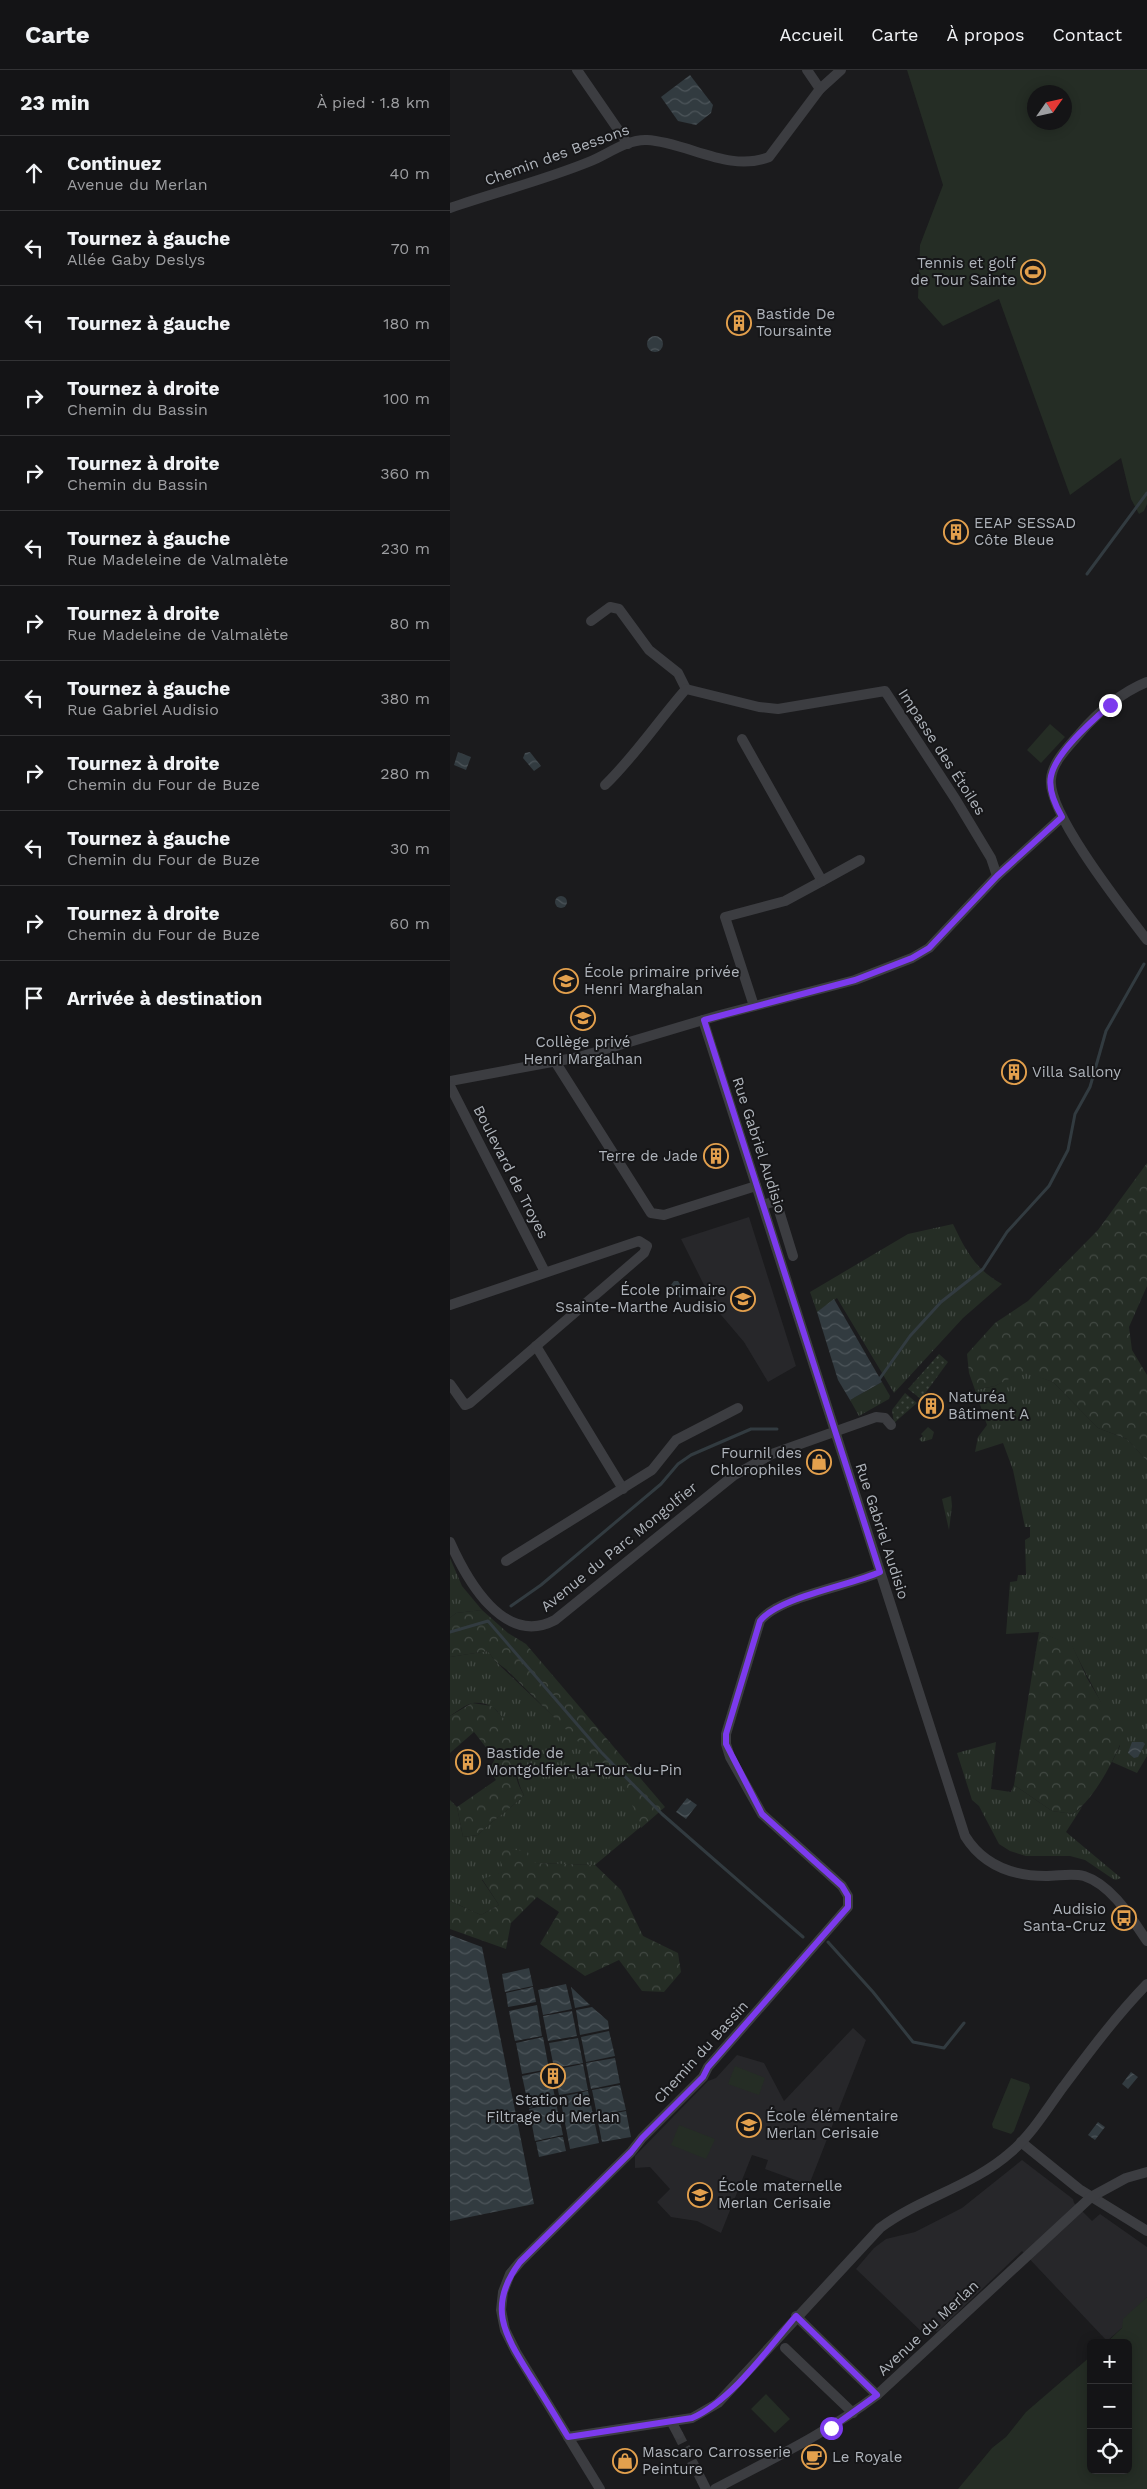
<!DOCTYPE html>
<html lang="fr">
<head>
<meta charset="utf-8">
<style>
	:root { --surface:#141416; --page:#212123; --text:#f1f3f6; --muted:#9d9ea1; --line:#333335 }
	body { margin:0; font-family:"Work Sans",sans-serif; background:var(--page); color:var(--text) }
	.controls { position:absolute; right:15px; bottom:15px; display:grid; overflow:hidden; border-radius:8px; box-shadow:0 2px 12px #0003 }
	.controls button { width:45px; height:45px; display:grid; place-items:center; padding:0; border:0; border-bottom:1px solid var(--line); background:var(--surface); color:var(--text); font:25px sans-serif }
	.compass { position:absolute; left:577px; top:15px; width:45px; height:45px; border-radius:50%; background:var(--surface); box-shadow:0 2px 12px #0003; rotate:56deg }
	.stop { position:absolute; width:15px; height:15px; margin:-11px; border:4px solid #7c3aed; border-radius:50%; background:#fff }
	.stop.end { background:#7c3aed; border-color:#fff; box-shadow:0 1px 5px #0008 }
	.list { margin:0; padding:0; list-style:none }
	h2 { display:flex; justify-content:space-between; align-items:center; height:65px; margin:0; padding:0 20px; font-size:21px }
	h2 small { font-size:16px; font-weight:400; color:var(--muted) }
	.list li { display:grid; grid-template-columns:32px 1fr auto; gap:15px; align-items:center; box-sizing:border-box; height:75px; padding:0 20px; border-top:1px solid var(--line) }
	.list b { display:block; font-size:19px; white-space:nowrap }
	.list p { margin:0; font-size:16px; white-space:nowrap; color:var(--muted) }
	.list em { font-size:16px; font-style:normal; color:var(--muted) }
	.icon { flex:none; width:28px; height:28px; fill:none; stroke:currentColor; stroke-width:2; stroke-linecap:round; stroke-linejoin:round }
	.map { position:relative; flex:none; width:697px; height:2419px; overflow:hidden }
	header { display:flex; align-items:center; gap:30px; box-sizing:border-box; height:70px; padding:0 25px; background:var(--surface); border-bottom:1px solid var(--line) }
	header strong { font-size:24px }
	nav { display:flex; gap:28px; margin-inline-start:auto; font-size:18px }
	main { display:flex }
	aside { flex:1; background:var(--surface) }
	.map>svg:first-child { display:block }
	.built { fill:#27272a }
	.grass { fill:url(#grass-tufts) }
	.forest { fill:url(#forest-crowns) }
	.park { fill:#252d25; fill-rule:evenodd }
	.garden { fill:url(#garden-dots) }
	.water { fill:url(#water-waves) }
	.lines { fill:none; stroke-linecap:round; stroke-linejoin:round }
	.stream { stroke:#323b40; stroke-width:3 }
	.street-tunnel { stroke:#393a3d; stroke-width:10; stroke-dasharray:10 5; stroke-linecap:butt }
	.street { stroke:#3c3d41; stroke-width:10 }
	.route { stroke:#7c3aed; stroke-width:6 }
	.labels { text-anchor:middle; stroke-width:4; stroke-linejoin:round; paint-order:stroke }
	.street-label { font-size:15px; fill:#afb4bb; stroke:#161618 }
	.poi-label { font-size:15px; fill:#afb4bb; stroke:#161618; text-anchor:start }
</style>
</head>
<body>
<header>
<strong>Carte</strong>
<nav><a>Accueil</a><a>Carte</a><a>À propos</a><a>Contact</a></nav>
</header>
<main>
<aside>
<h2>23 min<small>À pied · 1.8 km</small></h2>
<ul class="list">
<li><svg class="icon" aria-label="ahead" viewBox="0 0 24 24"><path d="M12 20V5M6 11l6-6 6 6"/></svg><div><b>Continuez</b><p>Avenue du Merlan</p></div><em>40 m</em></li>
<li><svg class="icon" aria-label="left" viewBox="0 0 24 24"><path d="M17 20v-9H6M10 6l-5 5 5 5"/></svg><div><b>Tournez à gauche</b><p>Allée Gaby Deslys</p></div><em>70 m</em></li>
<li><svg class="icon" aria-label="left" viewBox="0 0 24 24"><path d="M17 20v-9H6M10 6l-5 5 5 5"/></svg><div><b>Tournez à gauche</b></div><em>180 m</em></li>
<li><svg class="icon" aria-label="right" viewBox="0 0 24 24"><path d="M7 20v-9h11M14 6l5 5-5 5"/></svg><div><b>Tournez à droite</b><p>Chemin du Bassin</p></div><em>100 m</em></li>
<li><svg class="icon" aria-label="right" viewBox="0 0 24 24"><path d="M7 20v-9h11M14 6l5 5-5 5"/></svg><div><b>Tournez à droite</b><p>Chemin du Bassin</p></div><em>360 m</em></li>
<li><svg class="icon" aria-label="left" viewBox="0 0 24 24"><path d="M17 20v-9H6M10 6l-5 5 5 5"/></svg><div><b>Tournez à gauche</b><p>Rue Madeleine de Valmalète</p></div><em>230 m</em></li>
<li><svg class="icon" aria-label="right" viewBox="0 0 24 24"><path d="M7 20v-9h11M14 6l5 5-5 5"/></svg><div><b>Tournez à droite</b><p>Rue Madeleine de Valmalète</p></div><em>80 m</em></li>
<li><svg class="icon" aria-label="left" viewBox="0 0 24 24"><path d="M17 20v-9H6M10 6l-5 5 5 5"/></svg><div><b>Tournez à gauche</b><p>Rue Gabriel Audisio</p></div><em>380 m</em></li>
<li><svg class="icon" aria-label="right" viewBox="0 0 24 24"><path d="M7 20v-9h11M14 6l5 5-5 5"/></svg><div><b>Tournez à droite</b><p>Chemin du Four de Buze</p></div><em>280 m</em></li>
<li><svg class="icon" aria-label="left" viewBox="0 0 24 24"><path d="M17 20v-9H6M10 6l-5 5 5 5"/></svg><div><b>Tournez à gauche</b><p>Chemin du Four de Buze</p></div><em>30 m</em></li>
<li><svg class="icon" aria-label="right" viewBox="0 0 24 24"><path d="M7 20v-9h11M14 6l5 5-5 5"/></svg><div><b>Tournez à droite</b><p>Chemin du Four de Buze</p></div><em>60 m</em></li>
<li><svg class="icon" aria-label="arrive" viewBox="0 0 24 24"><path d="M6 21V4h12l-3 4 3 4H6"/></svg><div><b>Arrivée à destination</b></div></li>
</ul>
</aside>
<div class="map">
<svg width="697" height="2419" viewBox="0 0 697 2419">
	<defs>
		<pattern id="grass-tufts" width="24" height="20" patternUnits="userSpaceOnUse" patternTransform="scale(1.25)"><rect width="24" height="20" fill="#252d25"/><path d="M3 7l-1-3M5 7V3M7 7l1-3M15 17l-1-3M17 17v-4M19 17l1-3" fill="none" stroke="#424943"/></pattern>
		<pattern id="forest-crowns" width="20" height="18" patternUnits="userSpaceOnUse" patternTransform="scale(1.25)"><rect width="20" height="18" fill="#252d25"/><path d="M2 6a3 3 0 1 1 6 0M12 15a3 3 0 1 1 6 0" fill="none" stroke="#424943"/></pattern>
		<pattern id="garden-dots" width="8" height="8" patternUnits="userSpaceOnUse" patternTransform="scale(1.25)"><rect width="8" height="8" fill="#252d25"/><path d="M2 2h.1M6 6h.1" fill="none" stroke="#424943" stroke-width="1.8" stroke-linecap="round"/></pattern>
		<pattern id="water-waves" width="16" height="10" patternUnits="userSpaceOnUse" patternTransform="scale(1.25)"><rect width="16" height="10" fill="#323b40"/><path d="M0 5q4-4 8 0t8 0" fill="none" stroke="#4d555a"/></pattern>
	</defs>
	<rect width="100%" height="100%" fill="#1b1b1d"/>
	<g class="built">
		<path d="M299,1147l47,149 -28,16 -24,-40 -28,-33 -35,-70z"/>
		<path d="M403,1958l13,12 -57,145 -44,-16 3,-9 -16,-5 -31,78 -24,-12 -26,-4 -14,-15 13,-13 -20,-22 -15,1v-12l73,-75 8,-3 21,-23 27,8 20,38z"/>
		<path d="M572,2090l51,39 1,4 18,18 8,-7 47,33v50l-13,13 -12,18 -15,13 -85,-90 -85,81 -6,-6 -8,7 -67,-64 18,-21 12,-9 29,-7 47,-24z"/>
	</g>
	<g class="grass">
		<path d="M503,1154c13,27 22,45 49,60l-39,34 -69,75 -57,-95 -20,14 -7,-20 98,-58z"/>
		<path d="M573,1301l30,11 45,46 29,11 20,22v295l-10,17 -25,-11 8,-16c-12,-35 -32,-66 -48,-100l-33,-14 -33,2 4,-52 7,-1 1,-6h8l-1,-35 5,-3v-10h-5l-12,-57 -10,-27 -28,9 3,-15 9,-12 -12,-35 20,-4z"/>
		<path d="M432,1312l8,14 -1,3 -30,17 -9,-16z"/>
		<path d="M478,1357l6,5 -2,7 -10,3 -3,-3 4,-3 -2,-2z"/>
		<path d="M501,1426l1,10 -3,24 -7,-31z"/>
		<path d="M0,1488l12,28 20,24 -26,3 -6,5z"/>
		<path d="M38,1581l7,10 161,153 -61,51 -60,-2 -40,-14 11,22 -24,9 17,25 -18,10 -31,-14v-101l7,7 6,30 15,-2c14,-15 32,-25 46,-40 -16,-27 -6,-96 -51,-92 -7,1 -17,9 -23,13v-59z"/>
		<path d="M546,1672l-5,47 20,3 3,-7 38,26 21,3 9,-7 -16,25 55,46 -5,2 -3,-1 -28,-19 -15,-4h-44l-16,-5 -11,-7 -20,-38 -7,-6 -15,-47z"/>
	</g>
	<g class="forest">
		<path d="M697,1093v123l-18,41 3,23 15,25v86l-20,-22 -29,-11 -45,-46 -30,-10 -28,14 -20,4 -6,-17 -2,-19 28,-31 33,-22 70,-71z"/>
		<path d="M32,1540l26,23 18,11 139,163 -24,21 -8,-21 -11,-21 -115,-116 -12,-9 -7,-10 -38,6v-39l6,-5z"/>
		<path d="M589,1562l33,13 15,33 24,41 17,6c-11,29 -30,70 -55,89l-21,-3 -38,-26z"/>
		<path d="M22,1633l20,3 14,15 15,25c-8,19 -8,31 3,49 -14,15 -32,25 -46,40l-15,2 -6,-30 39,-27 -7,-10 6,-11 -21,-27 -24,21v-37z"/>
		<path d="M44,1778l33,3 8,12 60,2 26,25 22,46 35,17 3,19 -17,20 -22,-1 -23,-31 -34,16 -45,-32 19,-32 -22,-15 -26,26 -5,26 -56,-20v-28l31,14 18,-10 -17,-26 23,-8z"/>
	</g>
	<g class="park">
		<path d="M457,0h240v434l-3,7 -5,3 -8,-15 -10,-41 -51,37 -71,-196 -56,27 -25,-28 2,-53 23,-60zM584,22h30v30h-30z"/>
		<path d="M600,654l15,13 -24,26 -14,-13z"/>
		<path d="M285,1996l30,12 -6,17 -31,-11z"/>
		<path d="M561,2008l18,6 1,4 -16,43 -3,3 -18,-6 -1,-4z"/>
		<path d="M229,2055l36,14 -9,20 -35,-14z"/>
		<path d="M697,2227v192h-189l34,-41 14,-11 20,-25 65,-56v114h37v-127h-22l16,-15 1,-9z"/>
		<path d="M316,2324l24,25 -15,14 -24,-24z"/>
	</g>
	<g class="garden">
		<path d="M489,1284l9,8 -27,37 -13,-10z"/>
		<path d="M455,1323l12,10 -23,20 -2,-13z"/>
	</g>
	<g class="water">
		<path d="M240,5l23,30 -2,8 -15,12 -18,-4 -17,-24z"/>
		<circle cx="205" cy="274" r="8"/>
		<path d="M8,682l13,5 -5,13 -12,-5z"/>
		<path d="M80,682l11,14 -7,5 -11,-13 2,-5z"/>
		<circle cx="111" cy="832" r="6"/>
		<path d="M224,1211h4l8,13 -6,4 -9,-13z"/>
		<path d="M384,1229l48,83 -32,18 -12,-20 -21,-68z"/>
		<path d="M682,1672h11l2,2 -7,13 -4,1 -6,-5z"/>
		<path d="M237,1728l10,7 -11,14 -10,-7z"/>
		<path d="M0,1865l32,12 52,257 -84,17z"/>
		<path d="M79,1898l4,18 -28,6 -3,-18z"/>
		<path d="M116,1914l6,25 -29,6 -5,-25z"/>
		<path d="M83,1917l3,15 -28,5 -2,-14z"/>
		<path d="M121,1917l19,18 -15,3z"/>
		<path d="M87,1935l5,31 -27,5 -6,-30z"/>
		<path d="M142,1937l16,14 1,8 -29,6 -4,-25z"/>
		<path d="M122,1941l5,25 -29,5 -5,-25z"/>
		<path d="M159,1961l6,25 -29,6 -5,-25z"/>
		<path d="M93,1967l6,32 -27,5 -6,-31z"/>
		<path d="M128,1968l5,25 -29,5 -5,-25z"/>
		<path d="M165,1988l5,25 -29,6 -5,-26z"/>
		<path d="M133,1994l5,26 -29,5 -5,-25z"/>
		<path d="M99,2000l7,32 -27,6 -7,-32z"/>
		<path d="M681,2002l7,5 -10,12 -6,-5z"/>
		<path d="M170,2015l6,25 -29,5 -5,-25z"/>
		<path d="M138,2021l11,52 -29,6 -10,-52z"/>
		<path d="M106,2033l7,32 -28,6 -6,-32z"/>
		<path d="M176,2041l5,26 -29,5 -5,-25z"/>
		<path d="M648,2052l7,5 -10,13 -7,-5z"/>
		<path d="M109,2067h4l3,14 -27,6 -3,-15z"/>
	</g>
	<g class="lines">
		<g class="stream">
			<path d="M637,504l60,-81"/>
			<path d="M428,1311l32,-45 31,-34 42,-33 24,-37 42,-46 19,-36 7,-36 15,-27 16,-56 38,-67"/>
			<path d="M61,1536l30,-21 120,-101 17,-20 13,-9 60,-26h26"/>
			<path d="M0,1562l38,-11 113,131 61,62 141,123"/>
			<path d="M378,1872l45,50 40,50 31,6 20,-25"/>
		</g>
		<path class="street-tunnel" d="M228,2364l24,47"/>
		<g class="street">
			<path d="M127,0l51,74"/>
			<path d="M357,0l13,19"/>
			<path d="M0,138c46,-16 95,-28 141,-47 17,-7 36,-22 56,-21 40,2 82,33 122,17l51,-68 21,-19"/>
			<path d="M141,551l19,-14 9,2 30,41 29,23 8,16"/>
			<path d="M697,612c-25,10 -49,30 -66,50 -11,13 -29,30 -30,47 -4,34 74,132 96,161"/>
			<path d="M292,669l80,142 -37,20 -60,16 29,89"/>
			<path d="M155,715c30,-29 53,-64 81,-96l73,18 19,2 107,-18 71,109 35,58 6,18"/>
			<path d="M372,811l38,-21"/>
			<path d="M253,950l262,816c18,29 48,40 81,40 13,0 26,-3 38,0 28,9 48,43 63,65"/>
			<path d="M106,993l95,150 13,2 92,-29"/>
			<path d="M0,1011l129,-24 141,-42 135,-35 57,-22 17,-10 68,-72 65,-59"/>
			<path d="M0,1016l95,186"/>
			<path d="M313,1135l13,-4 17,55"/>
			<path d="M0,1235l189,-64 8,5 -3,7 -174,150 -5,2 -15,-21"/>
			<path d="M86,1276l87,143"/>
			<path d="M0,1472c17,38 54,105 105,78l178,-144 39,-22 104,-37 9,1 6,7"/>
			<path d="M56,1491l146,-91 24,-30 62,-32"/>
			<path d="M571,2072l58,47 68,42"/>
			<path d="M346,2246l81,79"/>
			<path d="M335,2278l68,65"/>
			<path d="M221,2351l7,13"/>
			<path d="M118,2367l124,-19 26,-15 162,-175c40,-30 93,-42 131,-76 21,-18 36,-43 52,-65 27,-36 53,-71 84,-103"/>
			<path d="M252,2411l4,8"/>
			<path d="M150,2419l-84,-137 -11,-22 -4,-20 2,-18 7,-18 10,-12 111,-110 11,-14 61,-61 5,-10 140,-160v-11l-6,-10 -80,-72 -32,-57 -4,-13v-10l34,-113c18,-24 89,-35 120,-49"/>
			<path d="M265,2419c55,-29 112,-56 162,-94l214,-198 35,-19 21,-6"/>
		</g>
	</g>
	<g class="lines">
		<path class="route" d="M381,2358l46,-33 -81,-79c-29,34 -64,84 -104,102l-124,19c-12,-20 -24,-40 -37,-60 -26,-42 -45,-70 -11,-115l111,-110 11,-14 61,-61 5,-10 140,-160v-11l-6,-10 -80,-72 -36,-70v-10l34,-113c18,-24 89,-35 120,-49l-176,-552 151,-40 57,-22 17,-10 68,-72 65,-59c-7,-12 -14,-27 -11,-41 5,-24 41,-55 59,-71"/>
	</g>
	<defs>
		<symbol id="stadium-ring" viewBox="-11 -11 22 22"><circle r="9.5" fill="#161618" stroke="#e3a04d" stroke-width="1.5"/><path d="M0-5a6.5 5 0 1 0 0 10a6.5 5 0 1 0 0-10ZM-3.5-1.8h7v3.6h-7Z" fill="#e3a04d"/></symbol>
		<symbol id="building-ring" viewBox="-11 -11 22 22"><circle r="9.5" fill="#161618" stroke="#e3a04d" stroke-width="1.5"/><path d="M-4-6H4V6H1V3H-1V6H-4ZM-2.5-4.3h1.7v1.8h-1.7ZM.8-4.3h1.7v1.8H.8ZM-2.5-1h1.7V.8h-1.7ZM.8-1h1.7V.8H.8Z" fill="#e3a04d"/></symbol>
		<symbol id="school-ring" viewBox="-11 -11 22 22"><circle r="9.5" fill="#161618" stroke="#e3a04d" stroke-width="1.5"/><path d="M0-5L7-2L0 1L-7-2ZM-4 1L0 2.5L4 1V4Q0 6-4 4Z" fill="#e3a04d"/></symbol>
		<symbol id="shop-ring" viewBox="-11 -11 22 22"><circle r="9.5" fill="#161618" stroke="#e3a04d" stroke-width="1.5"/><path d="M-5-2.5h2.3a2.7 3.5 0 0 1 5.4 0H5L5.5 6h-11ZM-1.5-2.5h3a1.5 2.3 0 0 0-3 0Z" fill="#e3a04d"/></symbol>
		<symbol id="bus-ring" viewBox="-11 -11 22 22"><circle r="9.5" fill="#161618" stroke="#e3a04d" stroke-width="1.5"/><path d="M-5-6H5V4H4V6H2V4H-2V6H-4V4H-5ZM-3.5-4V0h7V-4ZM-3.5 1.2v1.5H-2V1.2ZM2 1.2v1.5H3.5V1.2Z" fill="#e3a04d"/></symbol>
		<symbol id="cafe-ring" viewBox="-11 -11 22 22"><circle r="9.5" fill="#161618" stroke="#e3a04d" stroke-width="1.5"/><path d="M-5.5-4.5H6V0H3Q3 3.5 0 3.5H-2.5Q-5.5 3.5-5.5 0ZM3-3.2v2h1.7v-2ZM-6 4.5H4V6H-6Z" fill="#e3a04d"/></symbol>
	</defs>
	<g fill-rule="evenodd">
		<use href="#stadium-ring" x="569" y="188" width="28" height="28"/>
		<use href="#building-ring" x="275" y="239" width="28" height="28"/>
		<use href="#building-ring" x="492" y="448" width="28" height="28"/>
		<use href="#school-ring" x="102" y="897" width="28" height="28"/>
		<use href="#school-ring" x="119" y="934" width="28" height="28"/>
		<use href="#building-ring" x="550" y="988" width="28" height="28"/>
		<use href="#building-ring" x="252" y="1072" width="28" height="28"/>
		<use href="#school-ring" x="279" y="1215" width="28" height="28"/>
		<use href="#building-ring" x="467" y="1322" width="28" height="28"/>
		<use href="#shop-ring" x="355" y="1378" width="28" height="28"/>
		<use href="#building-ring" x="4" y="1678" width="28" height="28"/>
		<use href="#bus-ring" x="660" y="1834" width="28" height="28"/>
		<use href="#building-ring" x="89" y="1992" width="28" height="28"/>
		<use href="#school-ring" x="285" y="2041" width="28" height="28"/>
		<use href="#school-ring" x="236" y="2111" width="28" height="28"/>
		<use href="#cafe-ring" x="350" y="2373" width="28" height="28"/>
		<use href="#shop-ring" x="161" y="2377" width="28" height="28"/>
	</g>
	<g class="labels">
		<g class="street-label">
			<text transform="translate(107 85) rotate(-20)" y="5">Chemin des Bessons</text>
			<text transform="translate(492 682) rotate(57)" y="5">Impasse des Étoiles</text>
			<text transform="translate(309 1075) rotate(72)" y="5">Rue Gabriel Audisio</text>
			<text transform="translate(61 1102) rotate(63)" y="5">Boulevard de Troyes</text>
			<text transform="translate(432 1461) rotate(72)" y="5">Rue Gabriel Audisio</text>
			<text transform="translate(169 1477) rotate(-39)" y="5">Avenue du Parc Mongolfier</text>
			<text transform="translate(251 1982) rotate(-48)" y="5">Chemin du Bassin</text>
			<text transform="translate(478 2258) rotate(-43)" y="5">Avenue du Merlan</text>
		</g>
		<g class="poi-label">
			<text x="566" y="198" text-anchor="end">Tennis et golf<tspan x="566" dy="17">de Tour Sainte</tspan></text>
			<text x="306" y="249">Bastide De<tspan x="306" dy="17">Toursainte</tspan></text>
			<text x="524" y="458">EEAP SESSAD<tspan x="524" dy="17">Côte Bleue</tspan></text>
			<text x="134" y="907">École primaire privée<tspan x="134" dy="17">Henri Marghalan</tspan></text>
			<text x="133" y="977" text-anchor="middle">Collège privé<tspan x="133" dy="17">Henri Margalhan</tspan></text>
			<text x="582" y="1007">Villa Sallony</text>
			<text x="248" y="1091" text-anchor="end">Terre de Jade</text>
			<text x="276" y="1225" text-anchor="end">École primaire<tspan x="276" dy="17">Ssainte-Marthe Audisio</tspan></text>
			<text x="498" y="1332">Naturéa<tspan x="498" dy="17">Bâtiment A</tspan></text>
			<text x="352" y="1388" text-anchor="end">Fournil des<tspan x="352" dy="17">Chlorophiles</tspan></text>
			<text x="36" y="1688">Bastide de<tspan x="36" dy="17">Montgolfier-la-Tour-du-Pin</tspan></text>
			<text x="656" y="1844" text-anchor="end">Audisio<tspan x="656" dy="17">Santa-Cruz</tspan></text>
			<text x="103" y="2035" text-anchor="middle">Station de<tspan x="103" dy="17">Filtrage du Merlan</tspan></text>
			<text x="316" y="2051">École élémentaire<tspan x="316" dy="17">Merlan Cerisaie</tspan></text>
			<text x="268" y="2121">École maternelle<tspan x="268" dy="17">Merlan Cerisaie</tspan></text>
			<text x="192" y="2387">Mascaro Carrosserie<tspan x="192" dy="17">Peinture</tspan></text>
			<text x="382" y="2392">Le Royale</text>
		</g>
	</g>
</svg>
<div class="controls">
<button>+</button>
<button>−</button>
<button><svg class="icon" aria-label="locate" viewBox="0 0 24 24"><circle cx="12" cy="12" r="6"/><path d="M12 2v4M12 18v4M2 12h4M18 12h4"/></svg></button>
</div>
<svg class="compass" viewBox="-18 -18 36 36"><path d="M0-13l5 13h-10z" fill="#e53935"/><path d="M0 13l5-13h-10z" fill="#9d9ea1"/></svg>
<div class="stop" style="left:381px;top:2358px"></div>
<div class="stop end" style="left:660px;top:635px"></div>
</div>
</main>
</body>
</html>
